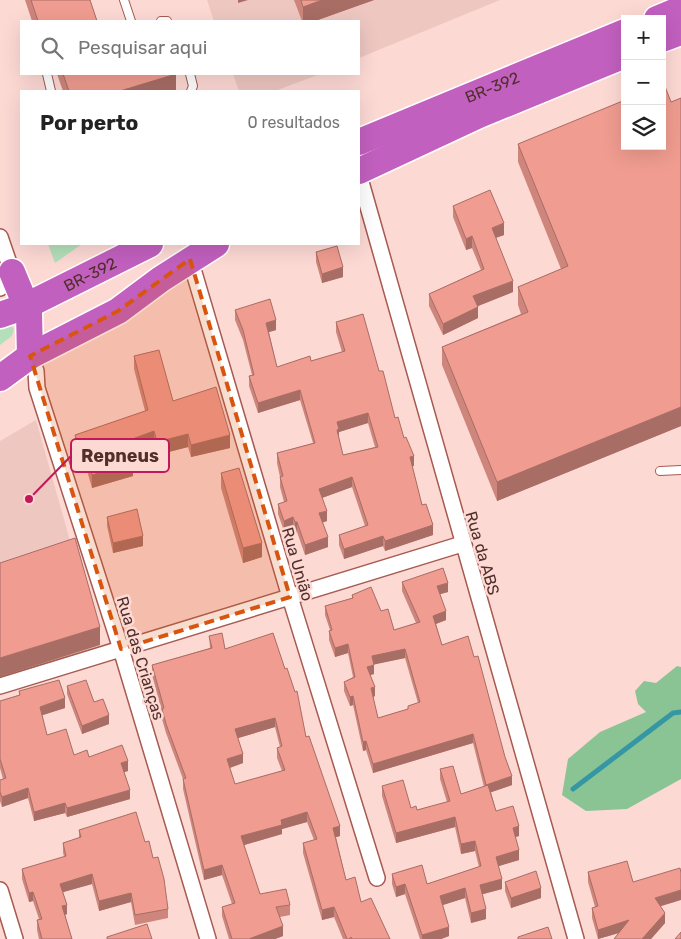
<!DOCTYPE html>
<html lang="pt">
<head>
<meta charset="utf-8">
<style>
	:root { --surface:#fff; --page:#f6f6f6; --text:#222; --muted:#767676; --line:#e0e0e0 }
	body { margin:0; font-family:Rubik,sans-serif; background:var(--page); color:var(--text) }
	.controls { position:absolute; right:15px; top:15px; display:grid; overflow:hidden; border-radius:0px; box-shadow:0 5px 20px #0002 }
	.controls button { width:45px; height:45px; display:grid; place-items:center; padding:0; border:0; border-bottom:1px solid var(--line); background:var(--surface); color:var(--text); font:25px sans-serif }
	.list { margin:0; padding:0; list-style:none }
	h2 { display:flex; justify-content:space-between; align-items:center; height:65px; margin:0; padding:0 20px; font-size:21px }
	h2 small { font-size:16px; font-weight:400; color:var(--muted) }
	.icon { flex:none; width:28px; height:28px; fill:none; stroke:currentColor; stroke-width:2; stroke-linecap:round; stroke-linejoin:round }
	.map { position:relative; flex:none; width:681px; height:939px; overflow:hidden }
	.search { position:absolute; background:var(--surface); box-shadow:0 5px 20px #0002; left:20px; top:20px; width:340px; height:55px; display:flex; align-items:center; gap:12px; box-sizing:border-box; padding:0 18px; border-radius:0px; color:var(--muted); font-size:19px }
	.panel { position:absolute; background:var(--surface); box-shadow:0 5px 20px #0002; left:20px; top:90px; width:340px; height:155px; border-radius:0px }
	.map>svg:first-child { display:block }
	.built { fill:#eec7c1 }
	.green { fill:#b4dfba }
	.forest { fill:#8bc494 }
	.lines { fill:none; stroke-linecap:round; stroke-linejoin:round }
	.stream { stroke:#3596a4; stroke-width:5 }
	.lane-casing { stroke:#a75a50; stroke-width:10 }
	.street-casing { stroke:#a75a50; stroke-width:18 }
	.highway-casing { stroke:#fff; stroke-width:29 }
	.lane { stroke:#fff; stroke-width:8 }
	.street { stroke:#fff; stroke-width:15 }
	.highway { stroke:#c260bf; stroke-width:26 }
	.wall { fill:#ce867c; fill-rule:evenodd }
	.shaded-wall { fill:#a86d65 }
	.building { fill:#f09c90; stroke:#a86d65; fill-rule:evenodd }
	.marked { fill:#d9550f; fill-opacity:0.2; stroke:#d9550f; stroke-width:4; stroke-dasharray:10 6; stroke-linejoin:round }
	.labels { text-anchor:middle; stroke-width:5; stroke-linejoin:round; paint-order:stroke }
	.street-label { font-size:16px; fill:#512f2a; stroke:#fdd9d4 }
	.leader { fill:none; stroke:#c2185b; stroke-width:2 }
	.callout-dot { fill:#c2185b; stroke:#fdd9d4; stroke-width:2 }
	.callout { fill:#fdd9d4; stroke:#c2185b; stroke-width:2 }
	.callout-label { font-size:18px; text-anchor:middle; font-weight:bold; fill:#512f2a }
</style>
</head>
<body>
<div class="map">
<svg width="681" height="939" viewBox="0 0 681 939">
	<rect width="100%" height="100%" fill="#fdd9d4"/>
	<g class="built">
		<path d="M207,0h293l-141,58v-37h-145z"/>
		<path d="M233,74h87l-45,17h-36z"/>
		<path d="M36,420l64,227 -100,30v-236z"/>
	</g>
	<g class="green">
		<path d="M48,244h34l-27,19z"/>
		<path d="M0,323l10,1 4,5 -2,7 -12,9z"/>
	</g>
	<path class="forest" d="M677,666l4,1v112l-54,30 -41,2 -24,-16 6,-36 32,-27 46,-20 -8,-8 -3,-13 9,-10 12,2z"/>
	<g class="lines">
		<path class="stream" d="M573,789l100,-76 8,-1"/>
		<defs>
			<g id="lane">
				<path d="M124,0l7,21"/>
				<path d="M161,21h6"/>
				<path d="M47,74l4,17"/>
				<path d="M190,74l3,12 -2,5"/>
				<path d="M660,471l21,-1"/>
			</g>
			<g id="street">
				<path d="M359,175l217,764"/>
				<path d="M0,237l12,35 -12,16"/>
				<path d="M190,259l100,338 87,281"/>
				<path d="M30,356l6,15 1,17 84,261 87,290"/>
				<path d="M0,686l462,-142"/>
				<path d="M0,890l15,49"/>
			</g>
			<g id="highway">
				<path d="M657,19l24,-10"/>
				<path d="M662,39l19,-7"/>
				<path id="s1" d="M359,142l266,-110"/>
				<path d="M359,171l120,-56 146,-60"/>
				<path d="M12,272l17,41 1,43"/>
				<path id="s2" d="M0,315l26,-9 124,-62"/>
				<path d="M0,378l30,-22 88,-45 43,-32 55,-35"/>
			</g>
		</defs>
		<use href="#lane" class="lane-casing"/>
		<use href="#street" class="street-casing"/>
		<use href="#highway" class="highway-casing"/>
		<use href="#lane" class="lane"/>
		<use href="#street" class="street"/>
		<use href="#highway" class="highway"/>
	</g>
	<g class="wall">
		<path d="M25,0h65l7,21h-65z"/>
		<path d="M294,0h80l-59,21h-13z"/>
		<path d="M57,74h119v17h-113z"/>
		<path d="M681,98v328l-184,75 -55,-136v-18l79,-33 -3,-9v-18l43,-18 -43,-107v-18l153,-42z"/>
		<path d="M453,206l51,29 -8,3 17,54 -35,14v12l-35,17 -14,-29v-12l52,-24 -9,-22 -6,2 -13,-33z"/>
		<path d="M316,252l27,25 -21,6 -6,-21z"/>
		<path d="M235,310l41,20 -7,2 8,35 34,-6 31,-9 -6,-20v-10l43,49 16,47 9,20 10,28h-2l10,39 11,30 -48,16 -2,-5 -39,13 -5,-14v-10l26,-9 -13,-39 -30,11 5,23 -5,1 6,25 -23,8 -8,-23 -2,1 -2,-5 -9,3 -6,-17v-10l6,-2 -4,-15v-10l-3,-14v-10l36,-10 -13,-43 -42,13 -9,-27v-10l3,-1 -9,-35 -8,-20zM368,423l7,24 -32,8 -4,-16v-7z"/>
		<path d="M134,356l39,45 57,47 -39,9 -3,-10 -31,8 -3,-11 -24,8 3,24 -41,12 -6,-21 -5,1 -6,-21v-12l70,-24 -11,-42z"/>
		<path d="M221,473l41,84 -19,6 -22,-75z"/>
		<path d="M107,517l36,29 -30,7 -6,-27z"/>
		<path d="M402,582l46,10 -8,2 6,26 -10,4 6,21 70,140 -21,7 5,19 23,25 -4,1 4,23 -21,6 4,23 -20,5 4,25 -15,4 -6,-25 -23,7 7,31 -8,3h-21l-15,-45 -9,3 -4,-13v-10l35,10 52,-17 -4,-16 -14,3 -6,-27 -59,16 -14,-47v-10l29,22 6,2 30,-8 -7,-23v-10l21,25 23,-7 -11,-44 -100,30 -7,-23 -3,1 -10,-46 -3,1 -6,-15v-9l9,-5 -5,-24 -13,4 -6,-17v-9l1,-1 -5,-15v-9l27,-8v-3l29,16 13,19 22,-7 -14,-32zM405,658l13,45 -10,3v3l-30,9 -5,-21 2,-1 -5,-21 4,-1v-10z"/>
		<path d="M209,636l16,13 81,88 34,99 -4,1 10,43 15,22 29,37h-47l-9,-22 -12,3 -19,-67v-10l11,-3 -7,-18 -25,7v5l-38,11 16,49 30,11v10l-10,2 3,19 -8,3h-46l-7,-23v-9l10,-3 -10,-29 -18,5 -21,-91v-10l-17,-46 -4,-14v-7l-10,-37v-10l58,-17zM275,727l5,20 -3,1v10l5,13 -47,13 -6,-16 14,-5 -5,-25z"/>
		<path d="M67,686l27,16 15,22 -27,10 -15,-40z"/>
		<path d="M19,691l46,17 -23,7 5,20 27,20 15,2 39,14 -4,1 6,27 -63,18 -2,-4 -31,8 -6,-23 -26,9 -2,-6v-21l3,-1 -3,-11v-67l19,-6z"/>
		<path d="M79,830l66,12 23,67v9l-33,7 -4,-23 -32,9 -7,-27 -29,8 4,22 -2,1 7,24h-33l-2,-9v-10l2,-1 -6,-18 -4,1 -7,-23v-10l42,-12 -1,-5v-9l16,-5z"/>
		<path d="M588,872l45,10 28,24 4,17 -14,16h-37l5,-6 -21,6 -6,-21v-10l3,-1 -7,-25z"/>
		<path d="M505,882l36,16 -30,10 -6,-17z"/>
	</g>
	<g class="shaded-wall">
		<path d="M238,0h10l-10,3z"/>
		<path d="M322,0h52l-59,21h-12v-14z"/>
		<path d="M176,74v17h-56z"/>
		<path d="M504,223v12l-12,4v-11z"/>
		<path d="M472,236v12l-6,2v-11z"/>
		<path d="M343,267v10l-21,6v-9z"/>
		<path d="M513,281v11l-40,16v-12z"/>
		<path d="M478,307v11l-35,17v-11z"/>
		<path d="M276,320v10l-10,3v-10z"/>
		<path d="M300,390v10l-42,13v-10z"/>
		<path d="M681,407v19l-184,75v-19z"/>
		<path d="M368,413v10l-29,9v7l-2,1v-18z"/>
		<path d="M154,431v13l-27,9v-12z"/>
		<path d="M188,434v13l-31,8v-13z"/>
		<path d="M230,435v13l-39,9v-12z"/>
		<path d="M86,454v13l-5,1v-12z"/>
		<path d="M414,456v10l-4,1v-10z"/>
		<path d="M133,463v13l-41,12v-13z"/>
		<path d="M352,477v10l-33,12v-10z"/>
		<path d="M327,511v10l-8,3v-11z"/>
		<path d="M293,517v11l-9,3v-10z"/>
		<path d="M295,522h2v10l-2,1z"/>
		<path d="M433,525v10l-48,16v-10z"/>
		<path d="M143,536v10l-30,7v-10z"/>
		<path d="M383,536v10l-39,13v-10z"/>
		<path d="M328,537v10l-23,8v-10z"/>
		<path d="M262,543v14l-19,6v-15z"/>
		<path d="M448,583v9l-11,3v-9z"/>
		<path d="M446,611v9l-13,5v-9z"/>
		<path d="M100,627v18l-100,32v-19z"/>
		<path d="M348,644v9l-13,4v-9z"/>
		<path d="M405,649v9l-33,7v-9z"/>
		<path d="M374,665v9l-7,2v-9z"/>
		<path d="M375,687v9l-4,2v-10z"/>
		<path d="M353,696v9l-3,1v-9z"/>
		<path d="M65,698v10l-25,8v-9z"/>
		<path d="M109,715v9l-27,10v-8z"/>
		<path d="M275,718v9l-40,12v-10z"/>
		<path d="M473,734v9l-100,30v-9z"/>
		<path d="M366,741v9l-3,1v-9z"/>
		<path d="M243,754v9l-16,6v-10z"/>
		<path d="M128,761v10l-7,2v-10z"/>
		<path d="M512,776v9l-26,9v-9z"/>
		<path d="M28,788v10l-26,9v-10z"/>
		<path d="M130,790v9l-63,18v-9z"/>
		<path d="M65,803v10l-31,8v-9z"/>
		<path d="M307,812v10l-25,7v5l-41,12v-10l40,-16z"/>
		<path d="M455,817v10l-59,16v-10z"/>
		<path d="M340,826v10l-7,2v-10z"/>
		<path d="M519,826v10l-6,2v-10z"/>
		<path d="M475,841v10l-14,3v-10z"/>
		<path d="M519,850v10l-23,7v-10z"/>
		<path d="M222,865v10l-18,5v-10z"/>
		<path d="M92,874v10l-32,9v-9z"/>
		<path d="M502,879v10l-22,6v-10z"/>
		<path d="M405,884v10l-9,3v-10z"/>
		<path d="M465,888v10l-25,8v-10z"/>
		<path d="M541,888v10l-30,10v-10z"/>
		<path d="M681,890v10l-26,8v-10z"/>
		<path d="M33,892v9l-4,1v-9z"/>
		<path d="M131,893v9l-32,9v-10z"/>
		<path d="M67,905v9l-5,2v-10z"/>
		<path d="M334,907v10l-12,3v-10z"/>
		<path d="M486,909v10l-15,4v-10z"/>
		<path d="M665,913v10l-14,16h-9z"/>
		<path d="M629,920v10l-31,9v-9z"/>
		<path d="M283,926v10l-8,3h-26z"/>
		<path d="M449,927v9l-8,3h-19v-4z"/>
	</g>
	<g class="building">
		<path d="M31,0h59l7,21h-59z"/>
		<path d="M301,0h21l-19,7z"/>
		<path d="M63,74h113l-56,17h-51z"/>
		<path d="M664,84l7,18 10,-4v309l-184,75 -55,-135 86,-35 -10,-25 50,-21 -50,-122 107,-44v46h37v-61z"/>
		<path d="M490,190l14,33 -12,5 21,53 -40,15 5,11 -35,17 -14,-30 55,-25 -12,-33 -6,3 -13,-33z"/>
		<path d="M337,246l6,21 -21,7 -6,-22z"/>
		<path d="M270,299l6,21 -10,3 11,44 33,-11 1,5 34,-10 -9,-29 27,-8 16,57h4l12,47 3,-1 6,21 2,-1 8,19 -4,1 12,48 4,-1 7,21 -48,16 -2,-5 -39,13 -5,-14 29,-10 -16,-48 -33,12 8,22 -8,2 9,24 -23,8 -8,-23h-2l-2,-5 -9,4 -6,-17 9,-3 -7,-24 3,-1 -6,-23 38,-10 -15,-53 -42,13 -9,-27 5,-1 -11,-45 -8,-20zM368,413l10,34 -35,8 -6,-25 2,-1 -2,-7z"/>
		<path d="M159,350l14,51 43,-14 14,48 -39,10 -3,-11 -31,8 -3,-11 -27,10 6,22 -41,12 -6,-21 -5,2 -6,-21 73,-25 -14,-54z"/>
		<path d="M239,468l23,75 -19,5 -22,-75z"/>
		<path d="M137,509l6,27 -30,7 -6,-26z"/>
		<path d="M75,538l25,89 -100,31v-95z"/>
		<path d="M443,568l5,15 -11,3 9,25 -13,5 9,29 26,-9 6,21 4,-1 27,101 7,19 -26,9 -13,-51 -100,30 -7,-23 -3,1 -10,-46 -3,1 -6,-15 11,-5 -7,-33 -13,4 -6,-17 3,-1 -7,-24 28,-8 -1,-3 19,-8 10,24 7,-2 6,21 26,-8 -18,-40zM405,649l15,53 -12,4v3l-30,9 -7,-30 4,-1 -8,-20 7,-2 -2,-9z"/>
		<path d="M222,633l3,16 48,-16 12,36 2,-1 8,24 2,-1 9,46 3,-1 31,90 -7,2 13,52 9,-3 6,25 10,-4 19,41h-38l-1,-2 -2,2h-2l-13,-32 -12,3 -19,-67 14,-4 -10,-27 -26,8 1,5 -41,11 19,58 26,-5 4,16 -14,2 7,19 -34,13h-17l-10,-32 13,-4 -13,-38 -18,5 -21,-91 3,-1 -20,-54 -4,-15 2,-1 -12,-43 60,-17 -3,-12zM275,718l7,28 -5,2 8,22 -50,14 -8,-25 16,-5 -8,-25z"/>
		<path d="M59,680l6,18 -25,9 7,28 19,-6 8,26 13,-5 2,7 33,-12 6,16 -7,2 9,27 -63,18 -2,-5 -31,9 -6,-24 -26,9 -2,-5v-12l6,-2 -6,-19v-58l20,-6 -1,-4z"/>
		<path d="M86,680l8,22 9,-3 6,16 -27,11 -15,-40z"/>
		<path d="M453,766l8,28 27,-9 8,26 17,-5 6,20 -6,2 6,22 -23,7 6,22 -22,6 6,24 -15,4 -6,-25 -25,8 9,31 -27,8 -17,-51 -9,3 -4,-13 30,-9 5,19 54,-18 -6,-25 -14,3 -6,-27 -59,16 -14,-47 21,-6 8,28 5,-2 1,4 33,-9 -10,-32z"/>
		<path d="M136,812l9,30 4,-1 4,17 5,-1 6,22 4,30 -33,6 -4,-22 -32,8 -7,-27 -32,10 7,21 -5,1 10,33h-30l-5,-19 5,-1 -9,-27 -4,1 -7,-24 44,-13 -3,-13 18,-6 -2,-7z"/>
		<path d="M627,861l6,21 47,-14 1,5v17l-26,8 10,15 -23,26h-28l15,-19 -31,10 -6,-22 6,-2 -10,-34z"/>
		<path d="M536,871l5,17 -30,10 -6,-16z"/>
		<path d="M147,924l5,15h-45v-2z"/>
		<path d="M548,927l4,12h-34v-2z"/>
		<path d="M681,932v7h-6z"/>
	</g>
	<path class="marked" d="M190,259l100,338 -169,52 -91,-293 88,-45z"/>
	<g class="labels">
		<g class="street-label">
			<text dy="6" stroke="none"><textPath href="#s1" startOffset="144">BR-392</textPath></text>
			<text dy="6" stroke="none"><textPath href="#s2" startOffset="99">BR-392</textPath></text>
			<text transform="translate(483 553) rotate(74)" y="6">Rua da ABS</text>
			<text transform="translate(298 564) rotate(74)" y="6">Rua União</text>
			<text transform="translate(141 658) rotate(73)" y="6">Rua das Crianças</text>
		</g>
	</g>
	<path class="leader" d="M29 499L71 456"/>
	<circle class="callout-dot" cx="29" cy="499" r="5"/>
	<rect class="callout" x="71" y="439" width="98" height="33" rx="5"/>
	<g class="callout-label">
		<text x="120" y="462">Repneus</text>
	</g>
</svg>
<div class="controls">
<button>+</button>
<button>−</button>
<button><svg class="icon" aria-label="layers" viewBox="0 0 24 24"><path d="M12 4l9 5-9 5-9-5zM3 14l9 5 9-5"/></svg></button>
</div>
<div class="search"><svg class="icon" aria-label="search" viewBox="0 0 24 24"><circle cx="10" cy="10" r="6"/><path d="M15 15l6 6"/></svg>Pesquisar aqui</div>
<section class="panel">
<h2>Por perto<small>0 resultados</small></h2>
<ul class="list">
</ul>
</section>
</div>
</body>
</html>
